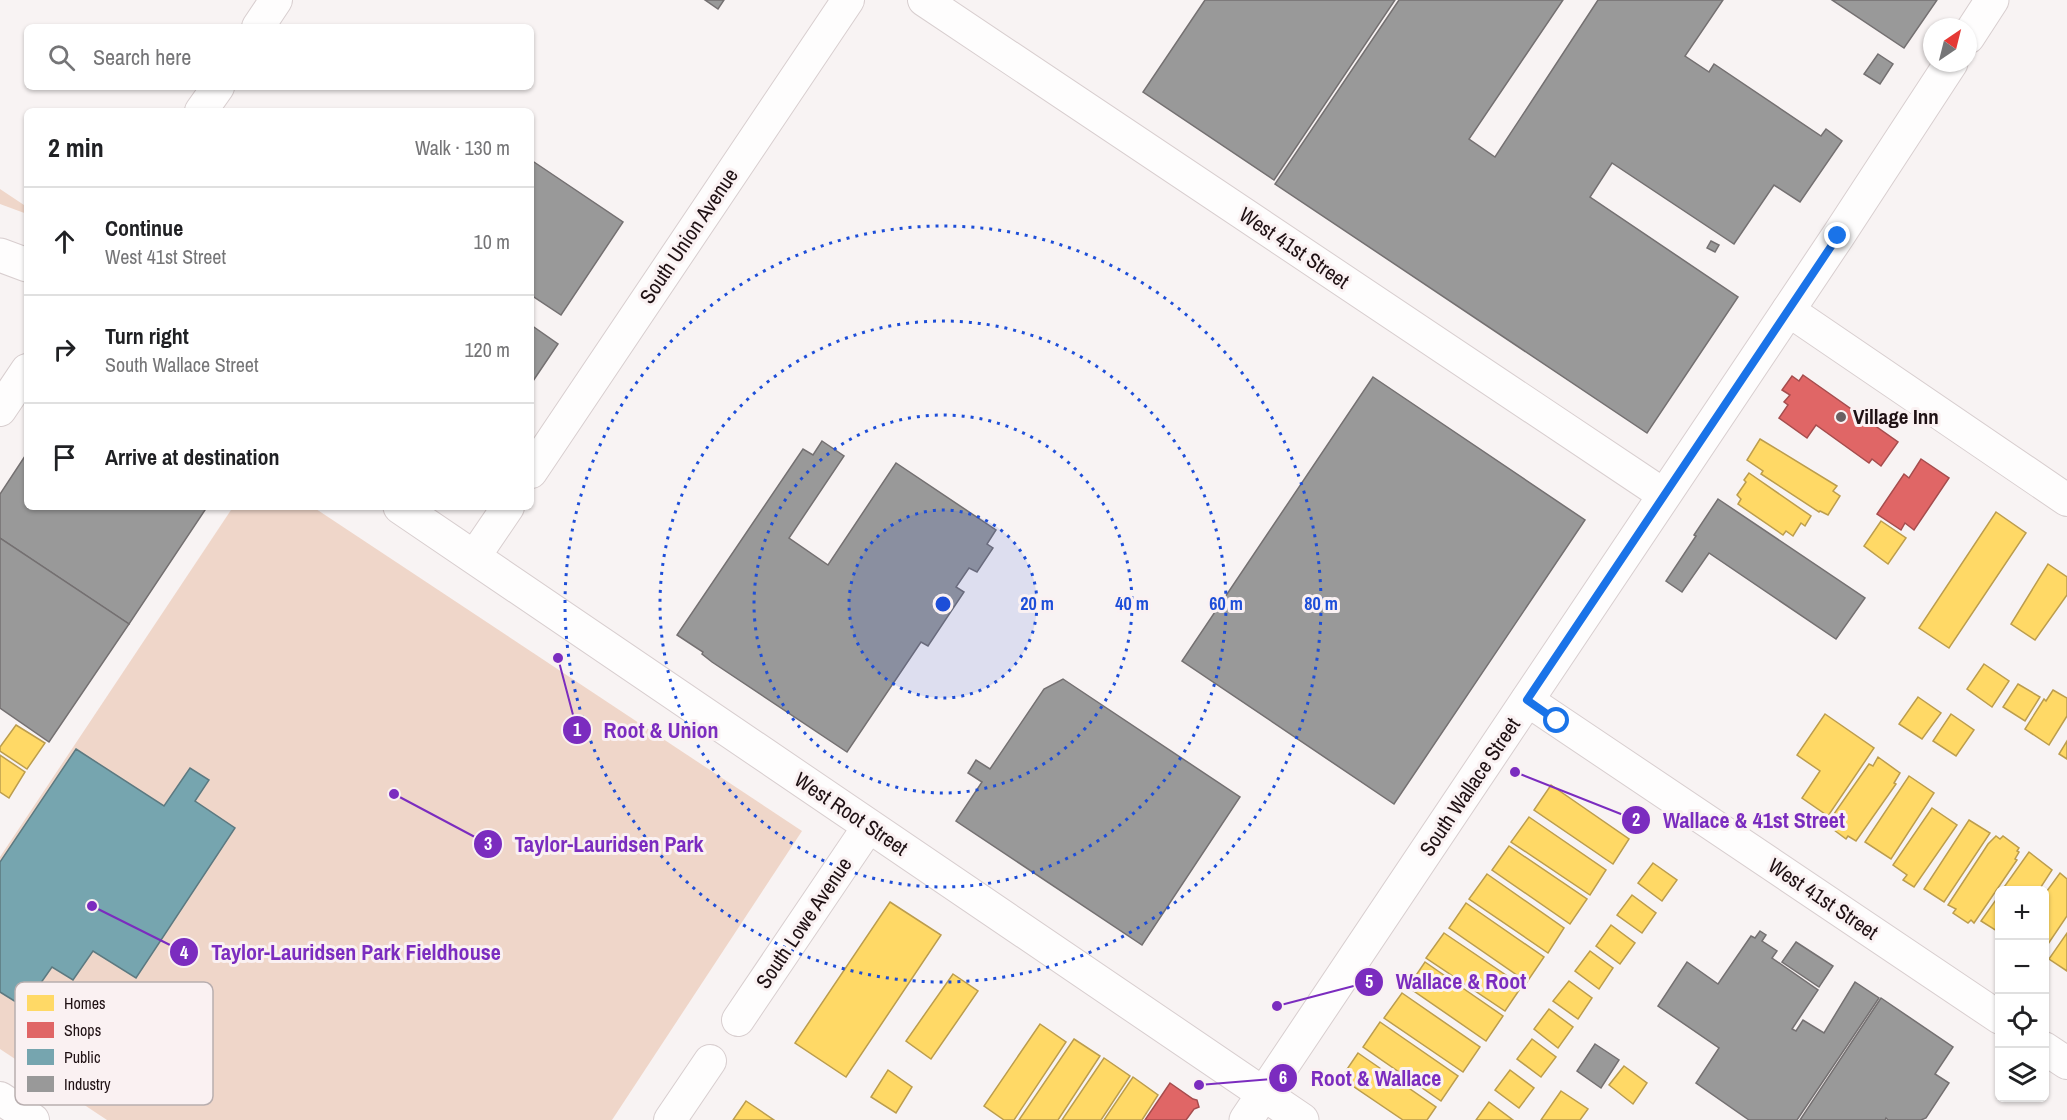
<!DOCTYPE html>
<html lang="en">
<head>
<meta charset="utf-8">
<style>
	:root { --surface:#fff; --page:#f6f6f6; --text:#202124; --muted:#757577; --line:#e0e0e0 }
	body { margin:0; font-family:"Archivo Narrow",sans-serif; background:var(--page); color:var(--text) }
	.controls { position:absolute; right:18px; bottom:18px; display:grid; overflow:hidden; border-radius:9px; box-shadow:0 2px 4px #0004 }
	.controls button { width:54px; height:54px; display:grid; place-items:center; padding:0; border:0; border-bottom:2px solid var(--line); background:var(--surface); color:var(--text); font:30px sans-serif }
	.compass { position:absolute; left:1923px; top:18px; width:54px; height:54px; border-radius:50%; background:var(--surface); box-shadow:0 2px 4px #0004; rotate:35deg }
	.stop { position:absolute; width:18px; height:18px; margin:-14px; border:4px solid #1a73e8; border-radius:50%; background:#fff }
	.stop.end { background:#1a73e8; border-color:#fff; box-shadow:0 2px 6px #0008 }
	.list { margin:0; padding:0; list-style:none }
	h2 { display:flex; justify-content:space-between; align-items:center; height:78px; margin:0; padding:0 24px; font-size:26px }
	h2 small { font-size:20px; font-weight:400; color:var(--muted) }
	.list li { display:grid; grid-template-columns:39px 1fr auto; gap:18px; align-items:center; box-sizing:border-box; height:108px; padding:0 24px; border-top:2px solid var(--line) }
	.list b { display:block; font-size:22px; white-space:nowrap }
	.list p { margin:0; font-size:20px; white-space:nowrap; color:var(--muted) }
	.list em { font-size:20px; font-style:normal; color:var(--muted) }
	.icon { flex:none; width:33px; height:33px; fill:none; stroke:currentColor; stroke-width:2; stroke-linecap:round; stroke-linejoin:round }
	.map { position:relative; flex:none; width:2067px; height:1120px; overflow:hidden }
	.search { position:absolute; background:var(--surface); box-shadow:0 2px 4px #0004; left:24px; top:24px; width:510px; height:66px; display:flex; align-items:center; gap:15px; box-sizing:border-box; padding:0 21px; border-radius:9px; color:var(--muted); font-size:22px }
	.panel { position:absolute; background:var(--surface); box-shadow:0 2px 4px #0004; left:24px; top:108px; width:510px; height:402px; border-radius:9px }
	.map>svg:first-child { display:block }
	.green { fill:#efd6c9 }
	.homes { fill:#ffd966; stroke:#bc9d4d; stroke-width:1.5 }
	.shops { fill:#e06666; stroke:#a64c4d; stroke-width:1.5 }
	.public { fill:#76a5af; stroke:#5c7980; stroke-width:1.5 }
	.industry { fill:#999; stroke:#747071; stroke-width:1.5 }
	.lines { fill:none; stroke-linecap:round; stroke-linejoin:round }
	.minor-casing { stroke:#d8cecf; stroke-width:34 }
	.tertiary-casing { stroke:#d8cecf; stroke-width:35 }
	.minor { stroke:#fefdfd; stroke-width:32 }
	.tertiary { stroke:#fefdfd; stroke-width:33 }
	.route { stroke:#1a73e8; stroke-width:8 }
	.ring { fill:none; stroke:#1d4ed8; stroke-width:3; stroke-dasharray:3 6 }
	.poi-dot { fill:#6b6062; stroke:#faf1f2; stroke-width:2 }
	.labels { text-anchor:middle; stroke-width:6; stroke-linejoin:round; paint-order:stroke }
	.street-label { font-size:21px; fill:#1f1114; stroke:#faf1f2 }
	.poi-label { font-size:21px; font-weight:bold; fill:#1f1114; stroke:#faf1f2; text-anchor:start }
	.key { fill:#faf1f2; stroke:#b8aeaf; stroke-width:1.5 }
	.key-label { font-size:16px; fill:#1f1114 }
	.centre { fill:#1d4ed8; stroke:#faf1f2; stroke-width:3 }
	.ring-label { font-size:18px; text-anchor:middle; font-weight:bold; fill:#1d4ed8; stroke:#faf1f2; stroke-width:6; stroke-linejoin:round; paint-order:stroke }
	.leader { fill:none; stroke:#7b2cbf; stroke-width:2 }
	.callout-dot { fill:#7b2cbf; stroke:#faf1f2; stroke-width:2 }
	.mark-label { font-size:18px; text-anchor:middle; font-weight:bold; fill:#fff }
	.callout-label { font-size:22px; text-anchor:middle; font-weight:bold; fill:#7b2cbf; stroke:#faf1f2; stroke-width:6; stroke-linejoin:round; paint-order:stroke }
</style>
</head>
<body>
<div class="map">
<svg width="2067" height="1120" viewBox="0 0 2067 1120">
	<rect width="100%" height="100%" fill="#f8f3f3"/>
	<g class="green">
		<path d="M0,189l27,18v7l-27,-10z"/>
		<path d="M233,507h80l489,324 -190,289h-505l-107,-71v-192z"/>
	</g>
	<g class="homes">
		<path d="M1760,439l77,47 -4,5 7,5 -12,19 -8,-4 -1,1 -58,-38 2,-3 -16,-11z"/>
		<path d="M1749,473l62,43 -6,10 -4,-3 -8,13 -7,-5 -3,4 -45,-31 3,-5 -4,-4 9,-13 -2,-2z"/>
		<path d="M1996,512l30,21 -77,115 -30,-20z"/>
		<path d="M1881,521l25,17 -18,26 -24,-18z"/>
		<path d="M2048,564l19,13v18l-32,45 -24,-16z"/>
		<path d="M1984,664l25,17 -17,26 -25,-18z"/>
		<path d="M2018,684l22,13 -15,24 -22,-14z"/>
		<path d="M2053,690l14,8v18l-18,29 -24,-16 19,-30 2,2z"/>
		<path d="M1918,697l23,16 -19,26 -23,-15z"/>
		<path d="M1825,714l49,34 -46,68 -26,-18 18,-27 -23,-16z"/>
		<path d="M1951,714l23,16 -18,26 -23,-15z"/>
		<path d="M16,725l29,18 -18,26 -27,-18v-4z"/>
		<path d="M2067,741v18l-8,-5z"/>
		<path d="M0,755l25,17 -16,26 -9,-6z"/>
		<path d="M1878,757l22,16 -6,10 2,1 -40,57 -8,-5 -2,3 -16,-12 3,-3 -4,-3 40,-57 4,2z"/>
		<path d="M1909,776l25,17 -43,66 -26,-17z"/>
		<path d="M1551,785l78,54 -16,25 -79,-54z"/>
		<path d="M1932,808l25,17 -43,62 -11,-7 4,-5 -14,-10z"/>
		<path d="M1529,817l77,53 -16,25 -79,-53z"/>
		<path d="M1969,820l21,13 -46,69 -20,-13z"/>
		<path d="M1996,836l4,3 3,-3 16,12 -2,3 2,1 -4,7 2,1 -43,63 -3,-3 -3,3 -15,-10 3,-4 -8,-4 40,-61z"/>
		<path d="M1509,846l78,53 -17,25 -78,-54z"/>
		<path d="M2029,852l23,18 -13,20h-37z"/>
		<path d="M1653,863l24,17 -15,21 -24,-18z"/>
		<path d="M2060,873l7,6v37l-23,34v-55z"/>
		<path d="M1487,874l77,54 -16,25 -79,-54z"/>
		<path d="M2000,894v39l-19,-12z"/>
		<path d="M1632,895l24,18 -14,20 -25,-18z"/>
		<path d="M890,902l51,33 -95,142 -51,-34z"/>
		<path d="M1466,903l78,54 -17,25 -78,-54z"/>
		<path d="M1611,925l24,18 -15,21 -24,-18z"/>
		<path d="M1444,933l78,53 -17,25 -79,-53z"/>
		<path d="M2067,933v38l-18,-12z"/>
		<path d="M1590,951l23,17 -14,21 -24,-18z"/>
		<path d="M1425,962l78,54 -17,25 -78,-54z"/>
		<path d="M953,974l25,17 -47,68 -25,-18z"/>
		<path d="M1569,981l23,17 -14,21 -25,-18z"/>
		<path d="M1402,993l78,54 -17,25 -79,-54z"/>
		<path d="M1549,1009l24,18 -15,21 -24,-19z"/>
		<path d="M1380,1022l78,54 -17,25 -78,-54z"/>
		<path d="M1040,1024l26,18 -52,78h-10l-20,-14z"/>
		<path d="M1074,1039l26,17 -42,64h-39z"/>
		<path d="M1532,1039l24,18 -15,20 -24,-18z"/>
		<path d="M1358,1053l78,54 -9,13h-24l-62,-42z"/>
		<path d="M1104,1058l26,18 -29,44h-39z"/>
		<path d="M1624,1066l23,17 -14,21 -24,-19z"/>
		<path d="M888,1070l24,17 -16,26 -25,-16z"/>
		<path d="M1510,1070l24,18 -15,20 -24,-18z"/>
		<path d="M1133,1077l25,18 -16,25h-38z"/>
		<path d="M1561,1091l27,18 -8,11h-39z"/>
		<path d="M746,1101l28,19h-41z"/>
		<path d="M1489,1102l24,18h-37z"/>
	</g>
	<g class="shops">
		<path d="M1803,375l95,67 -17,24 -9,-7 -3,4 -53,-38 -9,13 -28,-20 9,-13 -4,-3 6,-7 -8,-5 10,-14 7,5z"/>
		<path d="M1921,459l28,19 -35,52 -9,-7 -4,7 -24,-16 27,-40 5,4z"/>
		<path d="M1170,1083l23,16 4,1 2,7 -5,2 -8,11h-41z"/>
	</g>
	<path class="public" d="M76,749l88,57 26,-38 19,12 -14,21 40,27 -99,150 -43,-27 -20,29 -21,-13 -28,40 -24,-15v-130z"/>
	<g class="industry">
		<path d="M705,0h19l-6,9z"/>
		<path d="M1205,0h190l-121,180 -131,-88z"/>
		<path d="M1399,0h164l-94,139 26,18 103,-157h125l-38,56 24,16 5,-8 107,72 5,-7 16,12 -42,61 -26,-17 -40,59 -122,-81 -22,34 148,100 -91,136 -372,-249z"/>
		<path d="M1832,0h105l-33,48z"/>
		<path d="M1878,54l15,10 -13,20 -16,-10z"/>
		<path d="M531,160l92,62 -62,93 -30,-20z"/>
		<path d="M1711,241l8,4 -4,7 -8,-4z"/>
		<path d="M531,325l27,19 -27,40z"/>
		<path d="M1373,377l212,143 -191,284 -212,-143z"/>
		<path d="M822,441l22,15 -55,82 39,27 68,-102 100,67 -9,14 6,4 -16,24 -8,-4 -13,19 8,5 -36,54 -7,-4 -74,110 -135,-90 -10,-8 1,-2 -26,-17 126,-186 10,6z"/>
		<path d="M27,453v54h180l-78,117 -129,-86v-44z"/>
		<path d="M1718,499l147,99 -29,41 -127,-86 -27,39 -16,-11 30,-45 -2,-1z"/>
		<path d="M0,538l129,86 -80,118 -49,-34z"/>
		<path d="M1063,679l177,118 -98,148 -186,-124 26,-39 -14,-9 8,-13 14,9 54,-80z"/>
		<path d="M1760,931l6,4 -4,6 15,10 -5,7 46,32 -26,39 4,2 7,-11 21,13 31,-51 24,16 -82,122h-48l-53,-37 23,-35 -61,-42 29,-44 31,22 33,-48 4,2z"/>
		<path d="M1796,942l37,24 -14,21 -37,-25z"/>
		<path d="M1881,998l72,49 -18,27 14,9 -23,35 -5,2h-33l-2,-2 -1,2h-85z"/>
		<path d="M1595,1044l24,16 -18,28 -24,-17z"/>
	</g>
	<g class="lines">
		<defs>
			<g id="minor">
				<path d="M924,0l740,495"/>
				<path d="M258,27l18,-27"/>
				<path d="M201,111l17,-24"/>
				<path d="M1788,310l279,190"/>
				<path d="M0,410l27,-40"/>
				<path d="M531,472l317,-472"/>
				<path d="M474,557l34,-50"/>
				<path d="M1527,700l473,318"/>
				<path d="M738,1020l131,-194"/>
				<path d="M2044,1048l23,15"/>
				<path d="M0,1098l33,22"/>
				<path d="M670,1120l40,-59"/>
			</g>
			<g id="tertiary">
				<path d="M1968,37l24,-37"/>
				<path d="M0,255l27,10"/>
				<path d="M400,507l902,613"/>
				<path d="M1246,1120l592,-884 113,-173"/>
			</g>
		</defs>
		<use href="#minor" class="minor-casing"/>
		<use href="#tertiary" class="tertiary-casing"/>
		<use href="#minor" class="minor"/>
		<use href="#tertiary" class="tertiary"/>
	</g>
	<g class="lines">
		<path class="route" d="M1557,721l-30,-21 311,-464"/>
	</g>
	<circle cx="943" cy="604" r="94" fill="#1d4ed8" fill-opacity=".12"/>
	<g class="ring">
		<circle cx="943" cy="604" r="94"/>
		<circle cx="943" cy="604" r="189"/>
		<circle cx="943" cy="604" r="283"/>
		<circle cx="943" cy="604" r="378"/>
	</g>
	<circle class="poi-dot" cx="1841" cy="417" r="6"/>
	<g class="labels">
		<g class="street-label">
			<text transform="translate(689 236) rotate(-56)" y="7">South Union Avenue</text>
			<text transform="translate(1294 248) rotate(34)" y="7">West 41st Street</text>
			<text transform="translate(1470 787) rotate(-56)" y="7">South Wallace Street</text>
			<text transform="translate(851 814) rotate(34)" y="7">West Root Street</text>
			<text transform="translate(1823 899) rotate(34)" y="7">West 41st Street</text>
			<text transform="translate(804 923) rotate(-56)" y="7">South Lowe Avenue</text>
		</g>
		<g class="poi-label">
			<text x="1853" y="424">Village Inn</text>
		</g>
	</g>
	<rect x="15" y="982" width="198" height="123" rx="9" class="key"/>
	<rect x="27" y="995" width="27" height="16" fill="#ffd966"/>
	<rect x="27" y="1022" width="27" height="16" fill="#e06666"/>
	<rect x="27" y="1049" width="27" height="16" fill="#76a5af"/>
	<rect x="27" y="1076" width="27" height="16" fill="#999"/>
	<g class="key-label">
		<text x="64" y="1009">Homes</text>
		<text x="64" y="1036">Shops</text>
		<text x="64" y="1063">Public</text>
		<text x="64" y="1090">Industry</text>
	</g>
	<circle cx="943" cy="604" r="9" class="centre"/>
	<g class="ring-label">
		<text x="1037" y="610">20 m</text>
		<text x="1132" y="610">40 m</text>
		<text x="1226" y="610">60 m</text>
		<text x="1321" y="610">80 m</text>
	</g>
	<path class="leader" d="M558 658L577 730M1515 772L1636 820M394 794L488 844M92 906L184 952M1277 1006L1369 982M1199 1085L1283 1078"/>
	<g class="callout-dot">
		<circle cx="558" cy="658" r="6"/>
		<circle cx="1515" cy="772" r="6"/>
		<circle cx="394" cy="794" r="6"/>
		<circle cx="92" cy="906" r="6"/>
		<circle cx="1277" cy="1006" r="6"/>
		<circle cx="1199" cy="1085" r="6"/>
		<circle cx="577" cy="730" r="15"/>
		<circle cx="1636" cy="820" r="15"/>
		<circle cx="488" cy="844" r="15"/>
		<circle cx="184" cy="952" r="15"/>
		<circle cx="1369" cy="982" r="15"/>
		<circle cx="1283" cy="1078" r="15"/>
	</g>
	<g class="mark-label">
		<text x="577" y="736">1</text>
		<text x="1636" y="826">2</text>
		<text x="488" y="850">3</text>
		<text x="184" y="959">4</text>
		<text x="1369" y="988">5</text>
		<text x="1283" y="1084">6</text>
	</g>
	<g class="callout-label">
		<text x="661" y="738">Root &amp; Union</text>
		<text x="1754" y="828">Wallace &amp; 41st Street</text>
		<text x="609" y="852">Taylor-Lauridsen Park</text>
		<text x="356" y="960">Taylor-Lauridsen Park Fieldhouse</text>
		<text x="1461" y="989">Wallace &amp; Root</text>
		<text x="1376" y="1086">Root &amp; Wallace</text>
	</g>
</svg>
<div class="controls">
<button>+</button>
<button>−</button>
<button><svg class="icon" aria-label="locate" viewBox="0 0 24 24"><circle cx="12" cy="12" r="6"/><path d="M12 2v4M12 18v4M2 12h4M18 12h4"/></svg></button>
<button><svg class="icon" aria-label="layers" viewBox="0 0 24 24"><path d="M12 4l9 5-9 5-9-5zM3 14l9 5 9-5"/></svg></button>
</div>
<svg class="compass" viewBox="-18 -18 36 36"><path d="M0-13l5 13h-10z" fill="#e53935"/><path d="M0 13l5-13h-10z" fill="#757577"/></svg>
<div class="stop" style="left:1557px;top:721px"></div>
<div class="stop end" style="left:1838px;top:236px"></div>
<div class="search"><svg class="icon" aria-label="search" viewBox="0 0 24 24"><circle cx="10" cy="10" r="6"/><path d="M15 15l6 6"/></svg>Search here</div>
<section class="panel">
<h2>2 min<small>Walk · 130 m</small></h2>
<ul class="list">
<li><svg class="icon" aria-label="ahead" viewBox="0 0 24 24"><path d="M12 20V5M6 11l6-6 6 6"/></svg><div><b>Continue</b><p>West 41st Street</p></div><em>10 m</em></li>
<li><svg class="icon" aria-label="right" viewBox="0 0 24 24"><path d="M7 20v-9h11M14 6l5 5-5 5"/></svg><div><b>Turn right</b><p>South Wallace Street</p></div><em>120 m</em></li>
<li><svg class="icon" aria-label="arrive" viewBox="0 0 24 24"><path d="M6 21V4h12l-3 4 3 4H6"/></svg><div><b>Arrive at destination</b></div></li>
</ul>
</section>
</div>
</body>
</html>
